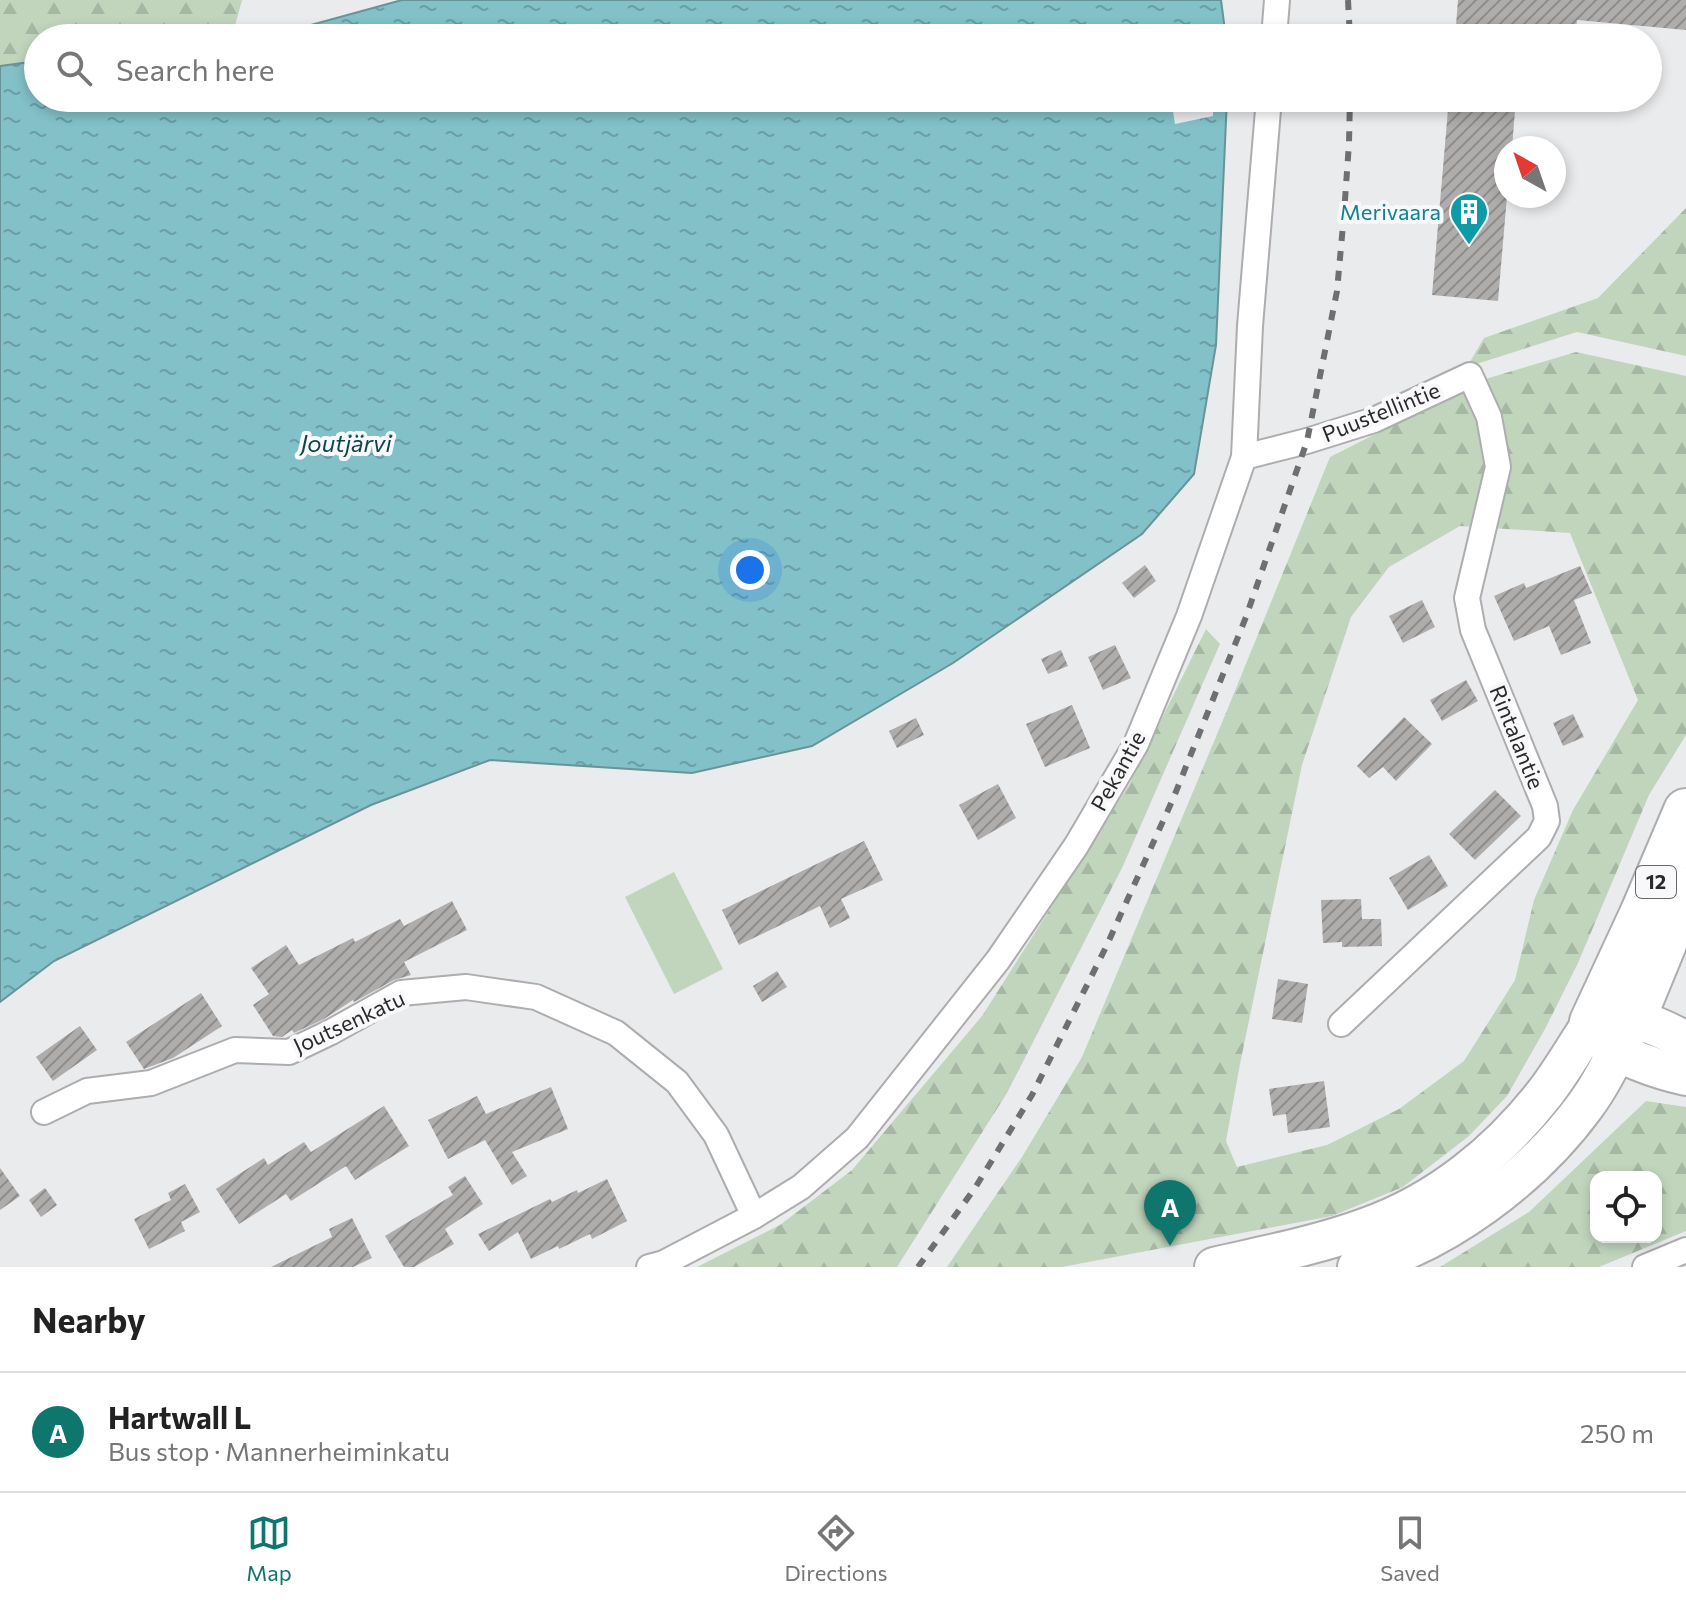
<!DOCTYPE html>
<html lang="en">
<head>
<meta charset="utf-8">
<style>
	:root { --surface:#fff; --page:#f6f6f6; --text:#222; --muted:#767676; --line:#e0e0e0; --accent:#0f766e }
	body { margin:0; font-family:Commissioner,sans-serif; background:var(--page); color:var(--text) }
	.controls { position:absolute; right:24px; bottom:24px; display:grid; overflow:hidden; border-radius:16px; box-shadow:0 4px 12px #0003 }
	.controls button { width:72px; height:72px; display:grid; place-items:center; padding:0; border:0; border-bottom:2px solid var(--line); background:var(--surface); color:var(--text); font:40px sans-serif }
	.compass { position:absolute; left:1494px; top:136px; width:72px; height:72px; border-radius:50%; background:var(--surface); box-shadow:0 4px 12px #0003; rotate:320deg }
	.you { position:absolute; left:750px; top:570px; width:28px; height:28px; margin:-20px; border:6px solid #fff; border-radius:50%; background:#1a73e8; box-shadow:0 0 0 12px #1a73e833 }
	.badge { display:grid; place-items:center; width:52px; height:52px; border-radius:50%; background:var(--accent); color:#fff; font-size:26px; font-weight:700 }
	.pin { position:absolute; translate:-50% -66px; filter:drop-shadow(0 2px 4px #0008) }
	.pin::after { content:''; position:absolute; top:42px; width:28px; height:24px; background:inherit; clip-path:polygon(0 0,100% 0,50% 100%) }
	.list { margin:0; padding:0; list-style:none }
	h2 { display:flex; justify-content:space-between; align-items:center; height:104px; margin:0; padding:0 32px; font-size:34px }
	h2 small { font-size:26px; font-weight:400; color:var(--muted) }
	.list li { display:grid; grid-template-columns:52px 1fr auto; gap:24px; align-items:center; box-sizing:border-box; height:120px; padding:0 32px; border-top:2px solid var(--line) }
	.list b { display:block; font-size:30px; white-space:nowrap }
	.list p { margin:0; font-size:26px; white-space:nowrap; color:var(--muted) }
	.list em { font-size:26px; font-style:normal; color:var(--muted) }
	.icon { flex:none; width:44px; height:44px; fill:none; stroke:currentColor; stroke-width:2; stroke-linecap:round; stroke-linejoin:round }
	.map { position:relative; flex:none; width:1686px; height:1267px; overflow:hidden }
	.search { position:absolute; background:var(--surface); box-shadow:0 4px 12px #0003; left:24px; right:24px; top:24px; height:88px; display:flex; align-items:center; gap:20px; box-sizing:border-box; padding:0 28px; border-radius:44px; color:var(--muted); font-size:30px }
	.sheet { height:224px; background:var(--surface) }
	nav { display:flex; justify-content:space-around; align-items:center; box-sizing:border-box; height:112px; border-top:2px solid var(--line); background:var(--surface); font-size:22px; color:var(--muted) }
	nav a { display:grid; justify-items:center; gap:4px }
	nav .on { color:var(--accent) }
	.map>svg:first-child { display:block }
	.forest { fill:url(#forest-firs); fill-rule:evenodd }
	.garden { fill:#c1d5bd }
	.water { fill:url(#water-ripples); stroke:#689499; stroke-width:2 }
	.pier { fill:#eaebed }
	.building { fill:url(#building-hatch) }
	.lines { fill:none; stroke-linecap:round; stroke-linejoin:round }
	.street-casing { stroke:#adadaf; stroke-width:28 }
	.primary-casing { stroke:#adadaf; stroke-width:42 }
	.highway-casing { stroke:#adadaf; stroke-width:48 }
	.street { stroke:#fff; stroke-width:24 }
	.primary { stroke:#fff; stroke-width:38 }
	.highway { stroke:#fff; stroke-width:44 }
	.rail { stroke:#6e6f70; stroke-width:6; stroke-dasharray:10 10; stroke-linecap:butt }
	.labels { text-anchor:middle; stroke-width:8; stroke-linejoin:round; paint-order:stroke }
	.shield { fill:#f8f8fa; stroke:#686869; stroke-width:2 }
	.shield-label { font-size:20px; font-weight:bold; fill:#2a2a2b }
	.culture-label { font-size:22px; fill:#0d838f; stroke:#f8f8fa; text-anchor:end }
	.street-label { font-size:22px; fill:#2a2a2b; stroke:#f8f8fa }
	.water-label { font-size:24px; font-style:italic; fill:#0c464c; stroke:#f8f8fa }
</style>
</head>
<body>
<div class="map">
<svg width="1686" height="1267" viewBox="0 0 1686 1267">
	<defs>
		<pattern id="forest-firs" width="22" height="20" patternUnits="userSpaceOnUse" patternTransform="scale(2)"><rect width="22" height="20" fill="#c1d5bd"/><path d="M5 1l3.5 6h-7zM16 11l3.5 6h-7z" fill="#a6b7a3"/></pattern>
		<pattern id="water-ripples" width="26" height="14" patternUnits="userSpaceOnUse" patternTransform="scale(2)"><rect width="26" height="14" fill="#82c1c8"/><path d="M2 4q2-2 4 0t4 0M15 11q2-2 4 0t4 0" fill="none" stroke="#6b9da3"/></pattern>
		<pattern id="building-hatch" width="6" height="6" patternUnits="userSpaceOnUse" patternTransform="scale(2)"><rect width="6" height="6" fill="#afacac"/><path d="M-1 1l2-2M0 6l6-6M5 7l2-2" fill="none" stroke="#8f8c8c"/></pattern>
	</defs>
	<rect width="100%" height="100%" fill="#eaebed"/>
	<g class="forest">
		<path d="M0,0h242l-10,37 -194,1v23l-38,5z"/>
		<path d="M1686,208v148l-109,-24 -110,35 17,-29 114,-40z"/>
		<path d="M1576,352l110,24v359l-37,60 -71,168 -33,66 -38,67 -38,40 -66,51 -71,29 -270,51h-115l75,-110 60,-100 146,-349 102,-251 152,-77zM1460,526l110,7 68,167 -65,110 -39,90 -19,80 -51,81 -65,48 -72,36 -90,22 -11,-26 14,-77 62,-299 49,-148 38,-50z"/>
		<path d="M1206,629l14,15 -97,222 -116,227 -110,174h-200l83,-42 72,-55 130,-154 147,-231z"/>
		<path d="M1646,1101l40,6v124l-87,36h-159l89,-55zM1596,1177h60v60h-60z"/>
	</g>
	<path class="garden" d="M674,872l49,97 -49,25 -49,-97z"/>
	<g class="water">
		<path d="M402,0h819l5,38h-998l61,-7z"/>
		<path d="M38,61v37h1189l-11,247 -22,129 -52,60 -189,129 -141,83 -120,27 -202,-13 -119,45 -317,156 -54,41v-936z"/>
	</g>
	<path class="pier" d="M1229,103l1,6 -17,3v4l-38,8 -2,-13 37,-7 1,3z"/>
	<g class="building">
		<path d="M1458,0h228v30l-109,-10 -2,18h-120z"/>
		<path d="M1449,98h67l-4,50h-6l1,48 -9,105 -66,-6z"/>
		<path d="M1145,565l11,16 -22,17 -12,-15z"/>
		<path d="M1580,566l12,27 -18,7 17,43 -30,12 -12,-29 -35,15 -20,-45 30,-13 2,5z"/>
		<path d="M1422,600l13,27 -32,16 -14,-27z"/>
		<path d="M1115,645l16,33 -28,12 -15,-33z"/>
		<path d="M1061,650l7,16 -20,8 -7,-15z"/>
		<path d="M1466,680l12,21 -36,20 -12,-21z"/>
		<path d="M1072,705l18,43 -45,19 -19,-43z"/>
		<path d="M1573,714l11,23 -21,9 -10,-23z"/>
		<path d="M1404,717l28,27 -36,37 -13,-14 -14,11 -12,-12z"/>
		<path d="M916,718l8,17 -27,13 -8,-17z"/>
		<path d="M998,784l18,34 -38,22 -19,-35z"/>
		<path d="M1495,790l26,26 -46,44 -26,-26z"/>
		<path d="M864,841l19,39 -42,19 9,19 -20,10 -10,-22 -81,39 -17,-35z"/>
		<path d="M1429,855l19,31 -40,24 -19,-32z"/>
		<path d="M1361,899l1,20h19l1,27 -40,1v-5l-19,1 -2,-43z"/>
		<path d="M452,901l15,29 -63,32 7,13 -17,5 -40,22 -1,-2 -29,19 -30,14 -2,-3 -10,7 -9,-1 -20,-31 16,-11 -18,-26 35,-23 13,20 54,-27 2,4 45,-23 4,7z"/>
		<path d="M777,971l10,16 -25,15 -9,-16z"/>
		<path d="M1278,979l30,5 -6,39 -30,-4z"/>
		<path d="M201,993l21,33 -49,32 -29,11 -18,-27z"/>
		<path d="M80,1026l17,24 -44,31 -17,-24z"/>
		<path d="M1324,1081l6,46 -42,6 -2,-19 -13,2 -4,-27z"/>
		<path d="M551,1087l17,42 -56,23 15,24 -15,9 -27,-45 -37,19 -20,-39 49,-24 9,18z"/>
		<path d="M384,1106l25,40 -54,34 -9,-14 -55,35 -5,-7 -47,30 -23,-35 48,-31 4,7 36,-23 7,10z"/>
		<path d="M0,1168l20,28 -20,14z"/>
		<path d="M465,1176l18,28 -38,25 9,15 -40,23h-10l-19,-31 68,-41 -5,-8z"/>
		<path d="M607,1179l20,42 -35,18 -2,-5 -31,15 -1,-3 -27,13 -13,-27 -29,19 -11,-17 72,-35 2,3 25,-12 1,3z"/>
		<path d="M185,1184l15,28 -19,10 4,9 -36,18 -15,-30 37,-19 -3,-7z"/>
		<path d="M45,1188l12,17 -16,12 -12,-17z"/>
		<path d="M352,1218l20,40 -19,9h-82l61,-30 -3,-8z"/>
	</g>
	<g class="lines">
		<defs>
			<g id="street">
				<path d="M1274,38l3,-38"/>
				<path d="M1244,457l63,-16 67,-21 96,-45 19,42 9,50 -31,131 6,32 72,176 2,15 -8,16 -198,187"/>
				<path d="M44,1112l43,-21 64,-8 84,-33 54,2 42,-20 70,-39 65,-6 70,10 80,36 61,49 39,53 38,81"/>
				<path d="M649,1267l15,-4 90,-47 47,-29 56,-49 141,-178 78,-114 60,-102 53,-128 55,-159 6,-131 19,-228"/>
				<path d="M1645,1267l41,-17"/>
			</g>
			<g id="primary">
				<path d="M1606,1020c28,-6 56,8 80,21"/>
				<path d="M1599,1036c12,19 64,35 87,40"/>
				<path d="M1214,1267c52,-12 104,-22 153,-40 71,-25 132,-75 178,-134 17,-22 31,-47 47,-71"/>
				<path d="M1357,1267c87,-22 176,-90 228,-161 20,-27 33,-58 48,-87"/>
			</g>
			<g id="highway">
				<path d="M1633,1019l53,-129"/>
				<path d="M1592,1022l51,-110 43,-101"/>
			</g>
		</defs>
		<use href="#street" class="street-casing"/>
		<use href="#primary" class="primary-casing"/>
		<use href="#highway" class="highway-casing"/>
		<use href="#street" class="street"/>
		<use href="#primary" class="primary"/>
		<use href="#highway" class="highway"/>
		<g class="rail">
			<path d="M1348,0l2,38"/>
			<path d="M918,1267l57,-79 57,-93 74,-148 67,-148 73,-182 61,-176 30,-150 7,-77 5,-71 1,-45"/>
		</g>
	</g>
	<defs>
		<symbol id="building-pin" viewBox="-11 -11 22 30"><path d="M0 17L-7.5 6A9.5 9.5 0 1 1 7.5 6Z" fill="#0f9aa8" stroke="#f8f8fa"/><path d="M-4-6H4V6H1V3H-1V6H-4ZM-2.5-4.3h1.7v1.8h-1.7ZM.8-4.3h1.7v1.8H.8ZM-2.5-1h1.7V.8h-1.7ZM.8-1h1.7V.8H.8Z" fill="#fff"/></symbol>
	</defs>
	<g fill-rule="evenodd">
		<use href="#building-pin" x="1447" y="190" width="44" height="60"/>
	</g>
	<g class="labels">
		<rect class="shield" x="1636" y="866" width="40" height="32" rx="6"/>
		<g class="shield-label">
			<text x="1656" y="889">12</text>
		</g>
		<g class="culture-label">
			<text x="1441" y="220">Merivaara</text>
		</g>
		<g class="street-label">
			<text transform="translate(1381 412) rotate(-22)" y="8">Puustellintie</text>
			<text transform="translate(1517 737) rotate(68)" y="8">Rintalantie</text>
			<text transform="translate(1118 771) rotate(-61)" y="8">Pekantie</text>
			<text transform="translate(349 1022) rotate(-25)" y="8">Joutsenkatu</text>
		</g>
		<g class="water-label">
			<text x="346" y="452">Joutjärvi</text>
		</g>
	</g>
</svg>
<div class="controls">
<button><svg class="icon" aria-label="locate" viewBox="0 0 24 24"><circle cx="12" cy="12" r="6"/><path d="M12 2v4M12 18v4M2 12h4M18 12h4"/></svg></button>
</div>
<svg class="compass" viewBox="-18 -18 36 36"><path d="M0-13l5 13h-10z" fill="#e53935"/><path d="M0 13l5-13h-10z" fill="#767676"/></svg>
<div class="you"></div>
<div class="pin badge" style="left:1170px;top:1246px">A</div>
<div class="search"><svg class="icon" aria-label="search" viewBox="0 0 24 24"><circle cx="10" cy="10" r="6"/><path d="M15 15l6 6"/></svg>Search here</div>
</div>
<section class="sheet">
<h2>Nearby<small></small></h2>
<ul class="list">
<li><span class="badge">A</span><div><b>Hartwall L</b><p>Bus stop · Mannerheiminkatu</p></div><em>250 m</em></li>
</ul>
</section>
<nav>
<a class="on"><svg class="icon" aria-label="map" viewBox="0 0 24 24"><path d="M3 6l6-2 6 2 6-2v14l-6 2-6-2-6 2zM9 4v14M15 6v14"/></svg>Map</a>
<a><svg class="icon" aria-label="directions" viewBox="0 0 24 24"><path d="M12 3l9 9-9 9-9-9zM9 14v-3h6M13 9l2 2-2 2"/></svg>Directions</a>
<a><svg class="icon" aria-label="saved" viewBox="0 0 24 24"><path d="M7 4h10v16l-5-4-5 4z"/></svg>Saved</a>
</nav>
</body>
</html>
